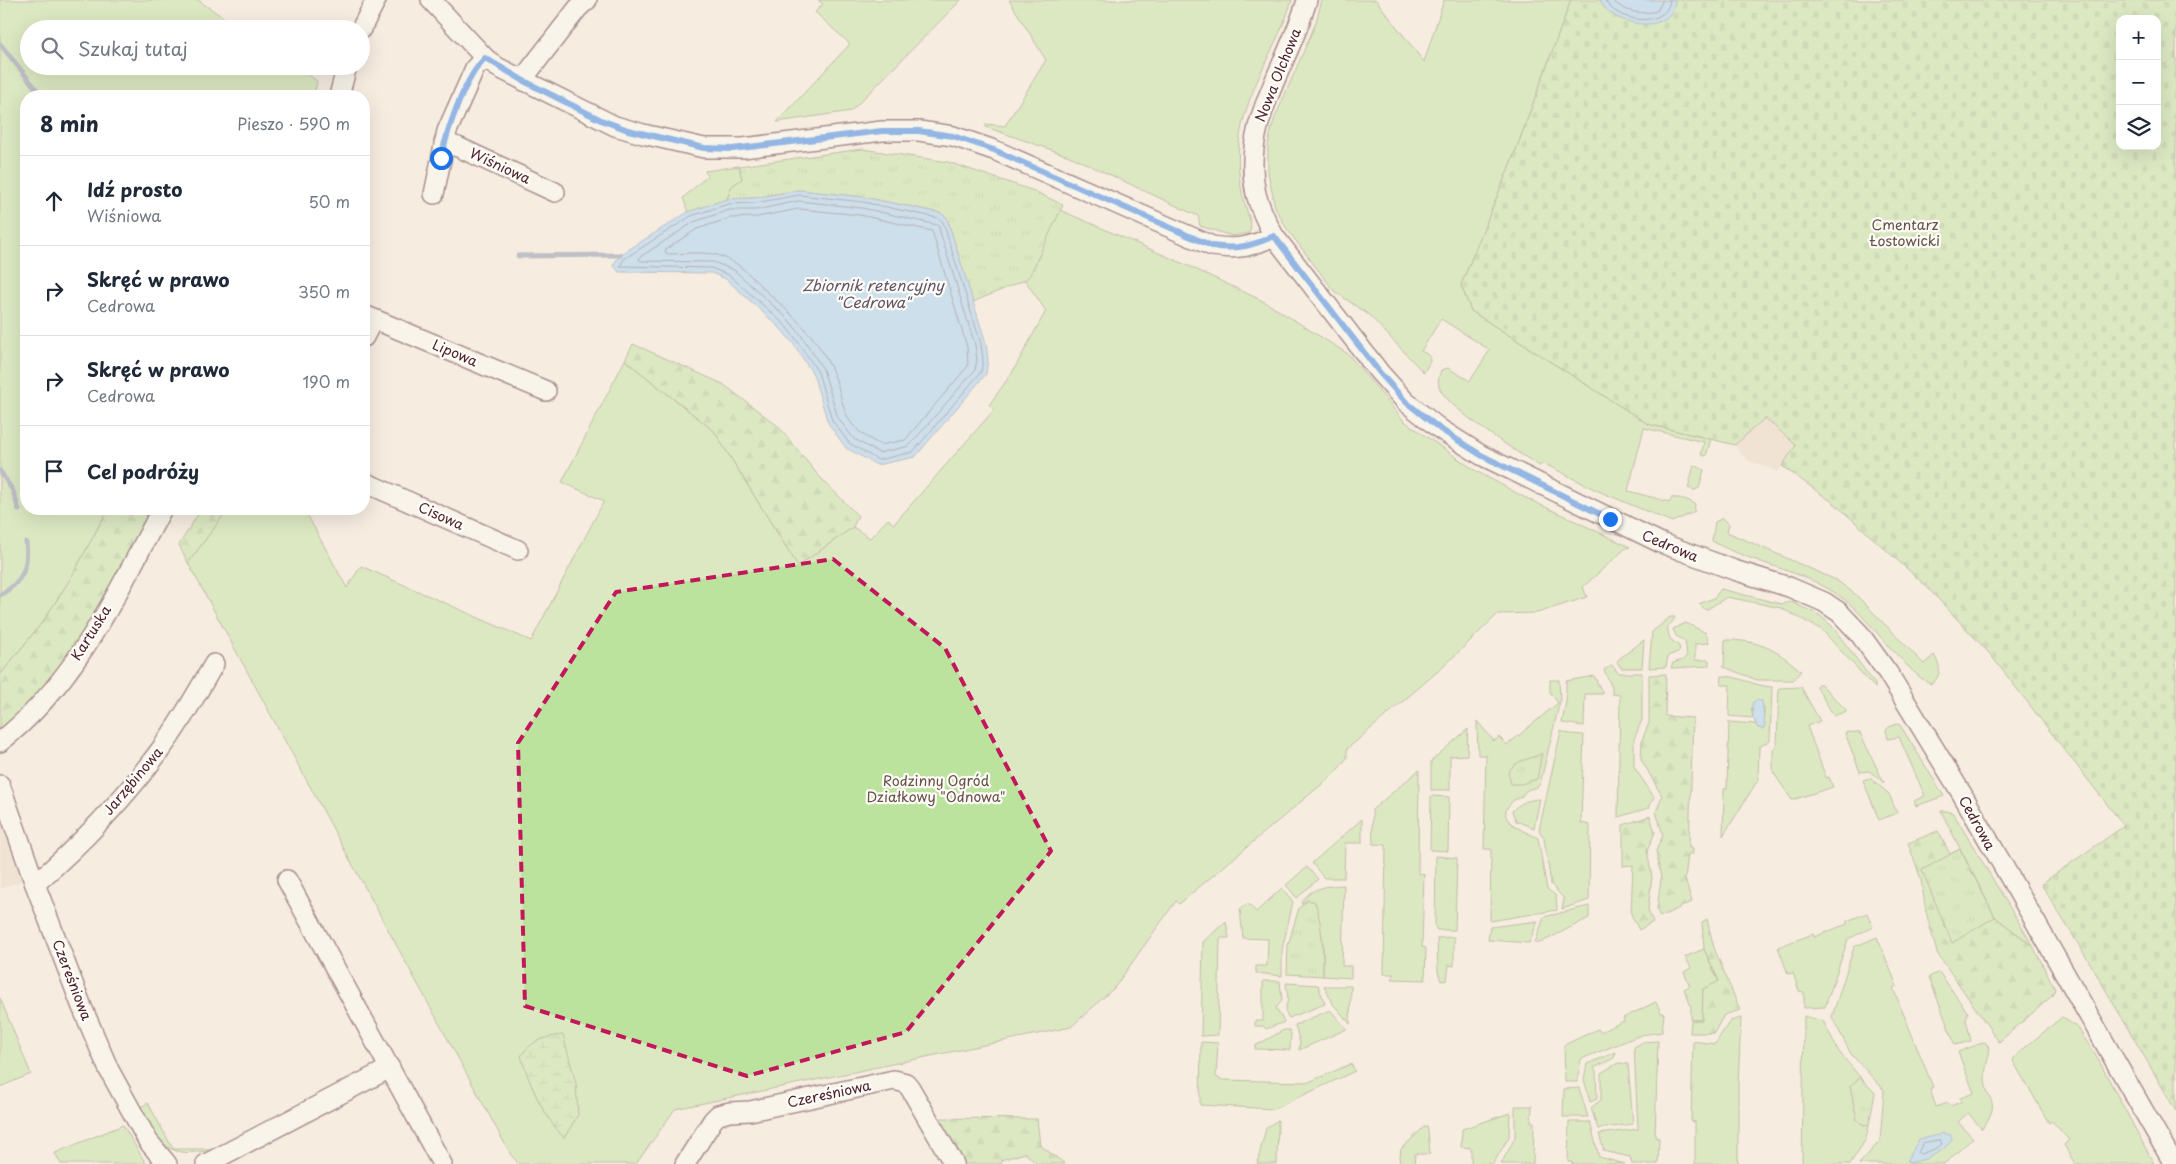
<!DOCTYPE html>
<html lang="pl">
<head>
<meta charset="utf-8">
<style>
	:root { --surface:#fff; --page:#f6f6f7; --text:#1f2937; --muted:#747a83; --line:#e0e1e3 }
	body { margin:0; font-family:"Playpen Sans",sans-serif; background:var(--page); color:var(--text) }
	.controls { position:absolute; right:15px; top:15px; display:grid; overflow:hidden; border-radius:10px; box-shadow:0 5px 20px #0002 }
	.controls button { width:45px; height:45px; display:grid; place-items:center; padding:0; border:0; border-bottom:1px solid var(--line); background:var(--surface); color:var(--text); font:25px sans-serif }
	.stop { position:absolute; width:15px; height:15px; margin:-11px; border:4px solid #1a73e8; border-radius:50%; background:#fff }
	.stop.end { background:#1a73e8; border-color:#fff; box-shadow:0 1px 5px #0008 }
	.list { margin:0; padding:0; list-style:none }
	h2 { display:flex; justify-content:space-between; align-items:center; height:65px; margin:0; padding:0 20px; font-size:21px }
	h2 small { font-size:16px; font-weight:400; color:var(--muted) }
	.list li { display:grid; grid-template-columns:32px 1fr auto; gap:15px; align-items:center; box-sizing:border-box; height:90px; padding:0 20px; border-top:1px solid var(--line) }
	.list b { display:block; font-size:19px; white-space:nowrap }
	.list p { margin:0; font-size:16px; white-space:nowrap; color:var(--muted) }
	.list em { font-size:16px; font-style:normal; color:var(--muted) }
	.icon { flex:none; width:28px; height:28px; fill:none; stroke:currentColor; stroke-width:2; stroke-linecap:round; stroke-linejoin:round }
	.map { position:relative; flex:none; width:2176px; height:1164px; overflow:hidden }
	.search { position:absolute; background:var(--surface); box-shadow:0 5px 20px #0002; left:20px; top:20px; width:350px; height:55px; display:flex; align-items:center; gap:12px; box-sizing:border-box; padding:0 18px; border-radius:28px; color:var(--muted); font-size:19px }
	.panel { position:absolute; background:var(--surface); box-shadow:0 5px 20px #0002; left:20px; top:90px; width:350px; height:425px; border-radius:20px }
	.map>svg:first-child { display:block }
	.built { fill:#ebd8c5 }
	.green { fill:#bce39e; stroke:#838164 }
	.forest { fill:url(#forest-firs); stroke:#838164 }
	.wetland { fill:url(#wetland-marsh); stroke:#838164 }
	.cemetery { fill:url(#cemetery-stones); stroke:#838164; fill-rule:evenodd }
	.park { fill:url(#park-tufts); stroke:#838164 }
	.water { fill:#9bcef8; stroke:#7b88a6 }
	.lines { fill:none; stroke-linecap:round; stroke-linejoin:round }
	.shore { stroke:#6a657d; stroke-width:1 }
	.stream { stroke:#7b88a6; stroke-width:5 }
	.minor-casing { stroke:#4a1f2b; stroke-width:22 }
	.minor { stroke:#fdfcf7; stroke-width:19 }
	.route { stroke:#1a73e8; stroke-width:6 }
	.marked { fill:none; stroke:#c2185b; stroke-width:4; stroke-dasharray:10 6; stroke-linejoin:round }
	.labels { text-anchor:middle; stroke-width:4.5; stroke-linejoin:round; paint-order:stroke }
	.street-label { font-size:14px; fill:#4a1f2b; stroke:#fdfcf7 }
	.park-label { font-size:14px; fill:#665048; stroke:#fdfcf7 }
	.water-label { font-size:15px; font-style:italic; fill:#625468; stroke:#fdfcf7 }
</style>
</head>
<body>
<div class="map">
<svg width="2176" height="1164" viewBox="0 0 2176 1164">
	<defs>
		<pattern id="forest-firs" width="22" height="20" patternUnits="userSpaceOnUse" patternTransform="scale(1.25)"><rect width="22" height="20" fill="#bce39e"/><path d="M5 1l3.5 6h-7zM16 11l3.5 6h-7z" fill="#a3c288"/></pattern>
		<pattern id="wetland-marsh" width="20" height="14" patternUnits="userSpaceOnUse" patternTransform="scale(1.25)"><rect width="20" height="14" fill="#bce39e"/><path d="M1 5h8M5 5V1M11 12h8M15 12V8" fill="none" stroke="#a3c288"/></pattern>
		<pattern id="cemetery-stones" width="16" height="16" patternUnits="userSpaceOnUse" patternTransform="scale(1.25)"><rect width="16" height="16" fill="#bce39e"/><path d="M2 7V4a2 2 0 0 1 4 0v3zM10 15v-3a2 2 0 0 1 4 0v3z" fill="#a3c288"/></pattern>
		<pattern id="park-tufts" width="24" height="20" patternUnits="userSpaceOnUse" patternTransform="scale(1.25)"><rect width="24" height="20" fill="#bce39e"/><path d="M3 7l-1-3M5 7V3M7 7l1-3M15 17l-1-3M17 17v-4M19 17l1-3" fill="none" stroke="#a3c288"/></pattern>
	</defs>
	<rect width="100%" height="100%" fill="#f5ece0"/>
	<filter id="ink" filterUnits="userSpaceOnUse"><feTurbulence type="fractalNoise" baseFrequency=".02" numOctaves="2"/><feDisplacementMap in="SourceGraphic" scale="10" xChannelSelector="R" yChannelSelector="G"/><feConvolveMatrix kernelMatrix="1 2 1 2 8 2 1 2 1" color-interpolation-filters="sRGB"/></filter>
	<g filter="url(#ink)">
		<g class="built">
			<path d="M1764,417l32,28 -18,27 -29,-11 -11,-10 -3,-6z"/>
			<path d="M0,813l27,66 -27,10z"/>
		</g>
		<g class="green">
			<path d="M0,0h198l42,29h-211v37h266l22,15 -3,15h-288v413h82l-37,69 -27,42 -44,55z"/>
			<path d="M818,0h143l-110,111 -74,11 73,-78 -35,-32 8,-8z"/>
			<path d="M1009,0h283c-15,48 -48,93 -53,144 -2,23 1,45 8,67 2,8 6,14 2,22l-17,3 -32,-10 -2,-10 -126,-59 -86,-30v-3l19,2 41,-66z"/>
			<path d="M1322,0h54l48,62 20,-62h127l-55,150 -55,135 10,26 177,113 63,15 -5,17 -5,-1 3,-13 -60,-14 -16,63 42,11 1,-4c8,-1 18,2 24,6l-1,8 -22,10 -76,-32 -53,-27 -3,3c-22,-13 -91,-57 -100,-77 -3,-7 -1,-13 1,-19l7,-2 22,13 20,-31 -49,-31 -20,32 9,5v5l-6,12 -55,-58 -35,-24 -47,-62 -12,-22 -7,-35v-27l3,-14 3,-11 41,-95z"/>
			<path d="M739,166l3,13 -10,7 -5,13 -39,13 -5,-14 24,-22 -2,-5z"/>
			<path d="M1060,210l131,57 74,35 83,52 56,67 72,50 46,25 108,51 -4,1 -43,39 4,10 -50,16 -39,1 -55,53 -96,82v9l-13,16 -155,130 -3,-3 -62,87 -43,39 -396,82 -39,55h-117l-8,-9 -323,-592 40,-54h76l43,79 14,-22 170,75 73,-140 -42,-19 63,-122 89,71 84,135 55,-39 17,11 18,-19 6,5 100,-114 -5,-5 23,-32 34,-62 -21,-31 8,-11z"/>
			<path d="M1694,465l10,5 -5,18 -4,2 -7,-2z"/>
			<path d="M1723,518l6,6 -2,8 109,48 19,14 69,70 10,-9c7,12 8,19 -2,29 -16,-2 -63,-63 -79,-77 -39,-37 -96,-40 -141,-66l3,-19z"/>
			<path d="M1721,589l60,15 10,-2 28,13 13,11 43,58v4l-53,-58 -41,-22 -54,-11 -21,13 -7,-6 15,-6z"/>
			<path d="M1670,617h5c-6,13 -10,4 -5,22l9,7 1,5 -12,5 -2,11 -17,1 3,-36z"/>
			<path d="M1686,623l20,10 3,10 -14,1v16h14v6l-38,2 2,-5 10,-3 4,-5 -2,-14 -9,-5 -3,-7z"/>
			<path d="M1644,640l-2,28h-21l-4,-6 2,-3z"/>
			<path d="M1725,640c34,0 51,9 76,31l-8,9h-36l-33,-13z"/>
			<path d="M1612,665l6,8h24v47l-8,19v28l20,30 -5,11 -31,9 2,-122 -8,-1v-6l-8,-18z"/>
			<path d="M1594,676l9,18h-18l-1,32 -22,-3 4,-22v-20z"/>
			<path d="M1722,676c17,0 32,10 50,11l-2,54 -11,6 -1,33 -35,56 1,-47 3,-1 2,-66 26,2 3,4 6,-12v-9l-13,1 2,10 -24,-2 1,-31h-9z"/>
			<path d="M1550,680h9l1,21 -20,83c-4,6 -9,3 -14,7 -2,1 -3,4 -5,6 -3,2 -7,2 -10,6 -18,18 14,28 27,35l9,51 9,7 1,14 -67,11 1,-72h-7l2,-94h-8l-1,-32v-2l17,20 5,-4 8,8 51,-42 -8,-11z"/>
			<path d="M1818,684h3l26,27 -13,5 -18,-30z"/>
			<path d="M1801,687l19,34 -13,5 19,52 3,-1 4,10 -41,13 -19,-28v-23l4,-3 2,-58z"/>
			<path d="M1897,724l3,1 44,71 -28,10 -2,-5 11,-5 -26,-59 -11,2 -2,-9 3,-3z"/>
			<path d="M1468,729l-1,26 -17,1v34h-19v-29z"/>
			<path d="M1561,731l8,3 15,1 -3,88 9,2 -1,75 -27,9 2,-10 -13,-15 -7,-46 -5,-8z"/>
			<path d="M1848,732l12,1 24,50 -15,-12 -9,1 -15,-39z"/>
			<path d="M1419,770l-1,103 6,1 -2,73 4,1 -1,32 -33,-1 1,-5h-9l2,-129 -13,-1 -1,-34z"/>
			<path d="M1870,778l19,16 8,19 -18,7 -16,-40z"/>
			<path d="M1431,796l18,1 -1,54 -18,-1z"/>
			<path d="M1540,799l-6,29 -18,-7 -4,-10c9,-9 16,-11 28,-12z"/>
			<path d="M1941,811h6l6,2 80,133 -38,-29z"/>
			<path d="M1362,819v24h-17l-1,35h-20l-12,-15z"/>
			<path d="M1436,856l21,2 -2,72h-18l-2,-3z"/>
			<path d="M1307,867l11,12 -21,19 -11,-13z"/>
			<path d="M1344,885l-2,81h9v12l-28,-2v-34l-8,-40 -7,-2 -7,4c8,-17 26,-18 43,-19z"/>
			<path d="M1282,888l11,14 -11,48v26l-26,-3v-7h11l1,-27 -25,-1 -3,-29 8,-6 8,9z"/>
			<path d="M1589,906v12l-49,25h-5l9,-26z"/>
			<path d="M1867,913l6,14 -25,12 -23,68 -21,1v-16l-5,-1 -6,-18 -5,1 -10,-27 35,-13 1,3 33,-13v-3z"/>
			<path d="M1226,921l3,17h-9l-2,97 -17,1 2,-94z"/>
			<path d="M1538,921l-9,22 -41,-3 2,-13z"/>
			<path d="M1454,937v29l-5,-1 -2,15 -6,1 -3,-9 -1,-34z"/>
			<path d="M1877,937l20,49 -4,2 40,99 -3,2 6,18 12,-4 2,3 11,-4 -1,-4 14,-5 -16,-41 27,-10 5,6c-1,9 -5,20 -5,29 1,28 18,21 -3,52l-14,-16 -10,9 15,16 -29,26h-85l21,-23 4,-51 -33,-36 -19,-37 22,-70z"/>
			<path d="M1704,949l15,33 -16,7 -1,31h-11v-14l-7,-17 6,-3 -6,-14 7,-4 -6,-11z"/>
			<path d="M1939,972l29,41 -2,6 5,22 -16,4 -26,-68z"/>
			<path d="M1263,981h17l2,20 -6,7 8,14 -18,7 -3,-3h-8v-5h8z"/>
			<path d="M1286,983l32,2 7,19 -36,14 -4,-7 3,-12z"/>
			<path d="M1324,986h27l-1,38 -17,-20z"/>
			<path d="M0,998l31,76 -31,13z"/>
			<path d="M1656,1002l5,11h3l-2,19 -21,3 -60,24 -4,23h-12l-1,-37 34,-16 2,3 24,-11 -1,-3z"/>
			<path d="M1330,1010l17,19 -48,21 1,-7 -5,-18z"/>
			<path d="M1804,1016l19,5 16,31 21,25 -10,10c4,12 3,27 12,37l7,1 -3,14 -16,25h-48z"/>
			<path d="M2062,1017l16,11 21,33 55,103h-79l-11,-19 5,-5 -17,-19 -3,2 -36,-62 2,-5z"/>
			<path d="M1741,1018l-3,67v79h-43v-42l-4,-1 2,-80 22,3 15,-23z"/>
			<path d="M1284,1030h5l2,3 -1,17 -35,-1v-3z"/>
			<path d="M1658,1041l-3,96 4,1 -1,26h-26l-2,-7 -26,-6 -5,-17 39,-5 -4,-82 9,-5z"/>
			<path d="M1201,1042l17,1 -2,34 6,3 87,2 42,-18 4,7 -81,38 -74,-4z"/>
			<path d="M1616,1052l-2,6 -20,10 2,3 1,28 -7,3 -6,-23 3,-15z"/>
			<path d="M1618,1063l10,1 5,60 -35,5 -7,-21 10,-8v-27z"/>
			<path d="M1579,1088l9,29h-25l1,-28z"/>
			<path d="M148,1103l25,46h37l2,1c-45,8 -47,-3 -71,-36l-2,-6z"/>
			<path d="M1515,1106h17l-1,16h3l-1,42h-32l14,-26z"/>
			<path d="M1510,1113l-1,24 -16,27h-22v-16l-10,-1 1,-18z"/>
			<path d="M1278,1120l-1,44h-20l9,-36z"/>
			<path d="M1569,1122h21l9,35 26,7h-53v-2h-4z"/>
			<path d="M123,1125l23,39h-85l-6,-11z"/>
			<path d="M1424,1127h3l1,4 2,23h-15l-1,10h-15l2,-15z"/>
		</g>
		<g class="forest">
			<path d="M633,344l90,40 55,42 40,49 40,41 -5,11 -55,39 -84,-135 -89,-71z"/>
			<path d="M108,509h44c-42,76 -81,166 -152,220v-54l44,-55 27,-42z"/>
			<path d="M201,509h27l-40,54 -9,-18z"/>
			<path d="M1666,674l-1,42 28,2 -4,130 4,1v5h-5l-3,25 7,23 -32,15 -3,-7 4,-32 -5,-27 7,-16 -7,-23 6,-16 -21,-37 1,-19 7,-17v-48z"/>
			<path d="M1650,816l5,16 -8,19 5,26 -4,33 5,12 -14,8 -8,-16 2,-49 -10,1v-41z"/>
			<path d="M1938,831l12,23 10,-5 35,68 38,29 22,43 -3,7 -53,46 -62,-89 -11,-41 -5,-33 -13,-36z"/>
			<path d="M1707,919l7,29 26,62 -16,5 -10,18h-24l1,-13h11l1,-31 16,-8 -15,-32 -2,-27z"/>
			<path d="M936,1118l101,1 3,26 25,19h-28l-12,-11 -24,7v4h-39z"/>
		</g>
		<path class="wetland" d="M563,1035l13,48 2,32 -14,23c-21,-23 -34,-52 -43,-82 11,-16 23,-19 42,-21z"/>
		<path class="cemetery" d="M1571,0h605v1111l-86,-148 -49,-79 83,-58 -135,-173 -64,-68 -90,-81 -53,-38 14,-21 -31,-27 -30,27 -87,-21 -177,-113 -10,-26 55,-135zM2120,19h37v127h-37z"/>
		<g class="park">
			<path d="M862,149l86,13 86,29 29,14 -33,70 -5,5 -52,22 -26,-84 -6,-5 -78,-16 -64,-7 -45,8 -27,1 5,-13 10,-7 -3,-13z"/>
			<path d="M1542,753l-5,26 -16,5h-10l-3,-11c7,-14 22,-13 34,-20z"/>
			<path d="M1960,849l35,68 -43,26 -30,-73z"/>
			<path d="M1308,900l7,2c8,25 8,48 8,74l-36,-2 1,-29 11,-37z"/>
			<path d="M1860,1077l15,16 -6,32 -7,-1 -5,-4 -7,-34z"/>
		</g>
		<g class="water">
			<path d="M1600,0h75c-2,37 -64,27 -75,0z"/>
			<path d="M799,190l64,7 78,16 6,5 39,125 2,17 -2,14 -71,83 -38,8 -31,-17 -18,-25 -15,-49 -21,-32 -13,-15 -53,-48 -15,-6 -92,-1 -6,-7 7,-10 68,-43 39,-13 27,-1z"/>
			<path d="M1756,700l6,1 3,25 -2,3 -5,-1 -5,-10 -1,-15z"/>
			<path d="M1942,1133l9,2 1,5c-10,13 -26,20 -42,23l-3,-2 12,-22 20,-4z"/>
		</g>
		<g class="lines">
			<g class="shore">
				<path d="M1605,0c10,22 62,30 65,0"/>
				<path d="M1612,0c12,12 28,15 45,11l6,-11"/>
				<path d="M799,195l64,7 75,16 5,4 38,122 2,16 -2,12 -68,80 -35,8 -29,-17 -17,-23 -14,-48 -22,-33 -13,-16 -54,-48 -18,-7 -91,-2 4,-7 67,-43 37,-12 27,-1z"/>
				<path d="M799,201l63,7 76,17 37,120 2,15 -2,10 -66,76 -30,7 -25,-14 -16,-21 -15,-49 -22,-34 -14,-17 -53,-48 -21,-8 -72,-1 -2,-1 1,-3 54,-35 35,-12h27z"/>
				<path d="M799,209l61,6 72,16 35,116 1,19 -63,74 -24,5c-47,-23 -32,-41 -51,-79 -14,-31 -40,-53 -64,-75 -16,-15 -27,-30 -49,-36 -14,-4 -34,-1 -49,-1l-3,-2 1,-3 31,-20 33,-11 27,-1z"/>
				<path d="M1940,1140l2,4 -5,4 -16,6 -3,-1 5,-10z"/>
			</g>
			<g class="stream">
				<path d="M0,44l42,52"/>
				<path d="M518,256l102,-1"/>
				<path d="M0,471l13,20 6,19"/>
				<path d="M0,595c23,-13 29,-28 26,-53"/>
			</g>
			<defs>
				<g id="minor">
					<path d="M431,0l54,58 12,9 118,59 28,8 61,14h39l139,-17h37l34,5 41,14 218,96c26,4 39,1 62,-10"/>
					<path d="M1307,0c-18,65 -67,123 -51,194 4,15 11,29 18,42l106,137 26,29 34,27 41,26 180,88 73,27 55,17 35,15 15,10 20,21 29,40 74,121 212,370"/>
					<path d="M361,29l15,-29"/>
					<path d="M524,81l5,-10 49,-63 9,-8"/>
					<path d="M339,96l8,-30"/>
					<path d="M444,143l14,4 97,45"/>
					<path d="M434,194l13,-63 28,-63 10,-10"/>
					<path d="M364,315l182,76"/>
					<path d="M364,337l9,-18"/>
					<path d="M364,482l154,68"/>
					<path d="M0,742c76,-59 118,-151 162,-233"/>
					<path d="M0,785l35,99 47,123 27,63 39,71 19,23"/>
					<path d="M287,880l155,284"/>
					<path d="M35,884c46,-40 90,-86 126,-135 20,-27 36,-56 53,-85"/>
					<path d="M206,1164l184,-96"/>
					<path d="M685,1164l28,-44 5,-5 12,-3 20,-1 144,-31 12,3 4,5 44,76"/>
				</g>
			</defs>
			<use href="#minor" class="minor-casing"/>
			<use href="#minor" class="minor"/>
		</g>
	</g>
	<g class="lines" filter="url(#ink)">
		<path class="route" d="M441,158c7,-30 23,-79 44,-100l39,23 77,39 27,10 76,18 28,1 150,-18h37l34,5 41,14 218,96c24,4 40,0 62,-10l106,137 26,29 34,27 41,26 129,64"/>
	</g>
	<path d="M0 0H2176V1164H0ZM833,559l112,89 106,203 -145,181 -159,44 -222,-70 -7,-263 98,-151z" fill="#f5ece0" fill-opacity=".55" fill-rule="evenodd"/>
	<path class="marked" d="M833,559l112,89 106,203 -145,181 -159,44 -222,-70 -7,-263 98,-151z"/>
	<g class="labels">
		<g class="street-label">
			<text transform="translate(1278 75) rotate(-68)" y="5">Nowa Olchowa</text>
			<text transform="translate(500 166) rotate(25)" y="5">Wiśniowa</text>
			<text transform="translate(455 353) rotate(23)" y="5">Lipowa</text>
			<text transform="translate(441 516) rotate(24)" y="5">Cisowa</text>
			<text transform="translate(1670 546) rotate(23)" y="5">Cedrowa</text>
			<text transform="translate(91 633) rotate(-58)" y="5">Kartuska</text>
			<text transform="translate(133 781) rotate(-50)" y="5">Jarzębinowa</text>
			<text transform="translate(1977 823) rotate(61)" y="5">Cedrowa</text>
			<text transform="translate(72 980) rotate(69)" y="5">Czereśniowa</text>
			<text transform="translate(829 1094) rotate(-12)" y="5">Czereśniowa</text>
		</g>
		<g class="park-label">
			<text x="1905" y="230">Cmentarz<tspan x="1905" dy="16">Łostowicki</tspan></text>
			<text x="936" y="786">Rodzinny Ogród<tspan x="936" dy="16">Działkowy "Odnowa"</tspan></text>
		</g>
		<g class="water-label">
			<text x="873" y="291">Zbiornik retencyjny<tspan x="873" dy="17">"Cedrowa"</tspan></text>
		</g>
	</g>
</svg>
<div class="controls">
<button>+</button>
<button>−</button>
<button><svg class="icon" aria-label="layers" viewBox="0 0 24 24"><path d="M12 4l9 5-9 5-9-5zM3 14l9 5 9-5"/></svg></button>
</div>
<div class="stop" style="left:441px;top:158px"></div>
<div class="stop end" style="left:1610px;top:519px"></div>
<div class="search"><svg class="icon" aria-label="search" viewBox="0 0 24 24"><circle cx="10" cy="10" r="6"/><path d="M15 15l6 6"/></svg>Szukaj tutaj</div>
<section class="panel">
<h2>8 min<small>Pieszo · 590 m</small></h2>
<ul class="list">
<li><svg class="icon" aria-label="ahead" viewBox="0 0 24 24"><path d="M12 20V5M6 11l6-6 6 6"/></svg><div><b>Idź prosto</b><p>Wiśniowa</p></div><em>50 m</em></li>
<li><svg class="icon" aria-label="right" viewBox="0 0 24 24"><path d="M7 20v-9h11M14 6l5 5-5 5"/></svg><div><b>Skręć w prawo</b><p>Cedrowa</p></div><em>350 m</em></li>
<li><svg class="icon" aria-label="right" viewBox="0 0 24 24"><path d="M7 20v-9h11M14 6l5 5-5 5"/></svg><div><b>Skręć w prawo</b><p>Cedrowa</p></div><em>190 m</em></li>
<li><svg class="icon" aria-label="arrive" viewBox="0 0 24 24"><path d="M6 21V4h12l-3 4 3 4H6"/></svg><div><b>Cel podróży</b></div></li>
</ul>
</section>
</div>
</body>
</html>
